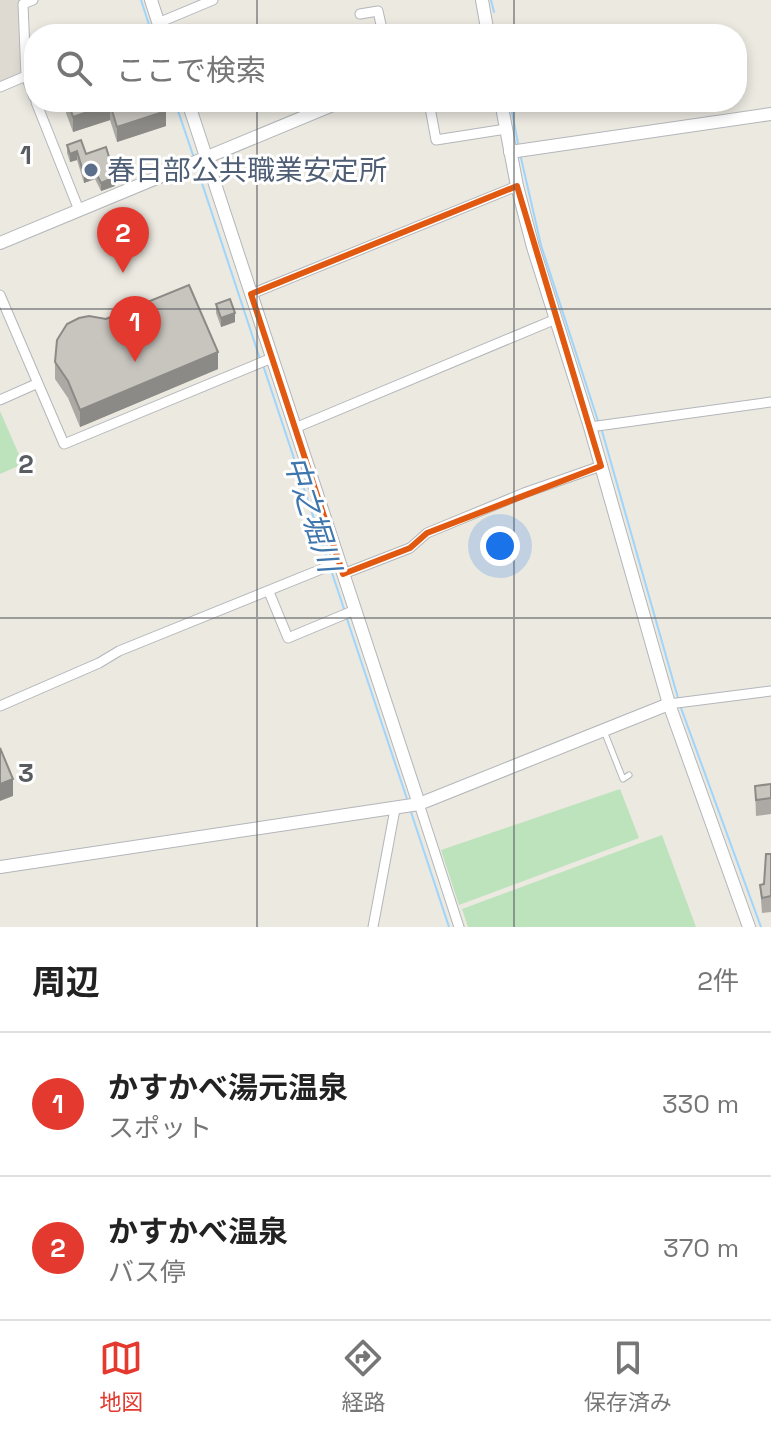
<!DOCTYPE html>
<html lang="ja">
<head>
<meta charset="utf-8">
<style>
	:root { --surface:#fff; --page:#f6f6f6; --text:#222; --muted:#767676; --line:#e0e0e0; --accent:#e3392e }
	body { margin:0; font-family:"Space Grotesk","Noto Sans JP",sans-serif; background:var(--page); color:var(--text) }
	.you { position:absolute; left:500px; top:546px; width:28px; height:28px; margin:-20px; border:6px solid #fff; border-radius:50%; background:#1a73e8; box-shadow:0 0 0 12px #1a73e833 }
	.badge { display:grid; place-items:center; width:52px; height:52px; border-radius:50%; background:var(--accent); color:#fff; font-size:26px; font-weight:700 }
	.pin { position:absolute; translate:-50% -66px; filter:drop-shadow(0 2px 4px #0008) }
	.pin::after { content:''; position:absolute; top:42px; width:28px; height:24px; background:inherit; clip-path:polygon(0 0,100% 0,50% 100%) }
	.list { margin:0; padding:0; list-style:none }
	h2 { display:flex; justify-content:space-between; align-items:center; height:104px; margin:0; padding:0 32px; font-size:34px }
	h2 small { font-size:26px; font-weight:400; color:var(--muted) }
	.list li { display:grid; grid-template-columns:52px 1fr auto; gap:24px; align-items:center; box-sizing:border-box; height:144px; padding:0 32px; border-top:2px solid var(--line) }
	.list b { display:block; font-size:30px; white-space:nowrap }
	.list p { margin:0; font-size:26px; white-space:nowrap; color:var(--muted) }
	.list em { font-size:26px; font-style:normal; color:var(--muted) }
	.icon { flex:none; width:44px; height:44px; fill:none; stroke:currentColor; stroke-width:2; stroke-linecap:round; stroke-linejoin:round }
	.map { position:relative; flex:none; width:771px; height:927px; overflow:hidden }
	.search { position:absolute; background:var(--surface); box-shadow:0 4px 12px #0003; left:24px; right:24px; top:24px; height:88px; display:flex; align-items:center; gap:20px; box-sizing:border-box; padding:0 28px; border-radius:32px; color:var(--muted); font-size:30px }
	.sheet { height:392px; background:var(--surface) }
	nav { display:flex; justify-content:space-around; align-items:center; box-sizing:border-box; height:112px; border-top:2px solid var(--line); background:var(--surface); font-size:22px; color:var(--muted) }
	nav a { display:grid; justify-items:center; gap:4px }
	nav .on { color:var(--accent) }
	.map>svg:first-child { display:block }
	.education { fill:#dedad1 }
	.green { fill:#bde3bc }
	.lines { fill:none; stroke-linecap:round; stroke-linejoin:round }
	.stream { stroke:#9fd5fc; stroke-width:2 }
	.service-casing { stroke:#b3b6ba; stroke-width:7 }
	.minor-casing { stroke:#b3b6ba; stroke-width:11 }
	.tertiary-casing { stroke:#b3b6ba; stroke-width:14 }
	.service { stroke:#fff; stroke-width:5 }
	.minor { stroke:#fff; stroke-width:9 }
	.tertiary { stroke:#fff; stroke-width:12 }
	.wall { fill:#aca9a4 }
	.shaded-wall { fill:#8c8a86 }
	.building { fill:#c8c5bf; stroke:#8c8a86; stroke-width:2 }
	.marked { fill:none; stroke:#e15910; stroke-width:6; stroke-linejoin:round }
	.grid { fill:none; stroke:#595c60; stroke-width:2; stroke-opacity:0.55 }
	.service-dot { fill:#5c6f8a; stroke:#fff; stroke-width:3 }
	.labels { text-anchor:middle; stroke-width:6; stroke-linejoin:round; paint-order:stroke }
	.service-label { font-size:28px; fill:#4e5e75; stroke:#fff; text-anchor:start }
	.water-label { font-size:30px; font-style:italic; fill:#3e76ad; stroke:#fff }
	.grid-label { font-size:26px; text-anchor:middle; font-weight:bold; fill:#595c60; stroke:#fff; stroke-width:6; stroke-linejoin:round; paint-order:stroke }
</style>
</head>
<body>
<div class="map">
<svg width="771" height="927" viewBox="0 0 771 927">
	<rect width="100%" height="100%" fill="#ebe9e0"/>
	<path class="education" d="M0,0h36l-17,8 3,65 -22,9z"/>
	<g class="green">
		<path d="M0,411l23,53 -23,10z"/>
		<path d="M620,789l19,49 -180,67 -18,-55z"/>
		<path d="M662,835l34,92h-228l-6,-18z"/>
	</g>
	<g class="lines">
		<g class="stream">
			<path d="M141,0l11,34"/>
			<path d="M491,0l3,12"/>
			<path d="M496,25l2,9"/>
			<path d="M175,102l19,56"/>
			<path d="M510,102l8,41"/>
			<path d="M521,158l20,87 57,176"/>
			<path d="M197,168l63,191"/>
			<path d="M263,365l66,199"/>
			<path d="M602,431l76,267"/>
			<path d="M331,570l13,39"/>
			<path d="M347,619l60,180"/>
			<path d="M681,708l80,219"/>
			<path d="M410,809l39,118"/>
		</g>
		<defs>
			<path id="service" d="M604,731l19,48 6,-4"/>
			<g id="minor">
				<path d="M360,14l18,-3 5,23"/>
				<path d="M158,23l55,-23"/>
				<path d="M26,76l8,21"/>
				<path d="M0,87l26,-11 -3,-72 10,-4"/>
				<path d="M36,102l43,108"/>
				<path d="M429,102l7,38 70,-11"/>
				<path d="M251,294l266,-108"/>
				<path d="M0,295l64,149 208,-86"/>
				<path d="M0,400l36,-16"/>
				<path d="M590,427l181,-25"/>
				<path d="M295,428l261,-109"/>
				<path d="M343,574l67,-26 17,-15 97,-40 77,-27"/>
				<path d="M269,592l19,46 67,-28"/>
				<path d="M669,704l102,-13"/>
				<path d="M0,706l99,-43 20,-12 220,-89"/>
				<path d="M419,804l40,123"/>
				<path d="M373,927l22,-118"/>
			</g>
			<g id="tertiary">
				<path d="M151,0l11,34"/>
				<path d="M482,0l6,34"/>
				<path d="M188,102l231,702"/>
				<path d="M501,102l16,84 16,61 57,180 79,277 80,223"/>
				<path d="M510,152l261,-38"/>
				<path d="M0,243l340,-141"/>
				<path d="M0,867l419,-63 250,-100"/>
			</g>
		</defs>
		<use href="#service" class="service-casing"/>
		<use href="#minor" class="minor-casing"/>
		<use href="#tertiary" class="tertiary-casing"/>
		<use href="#service" class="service"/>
		<use href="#minor" class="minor"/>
		<use href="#tertiary" class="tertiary"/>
	</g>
	<g class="wall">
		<path d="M66,102h97l3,24 -49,16 -7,-22 -37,12 -7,-19z"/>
		<path d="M67,145l19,9 29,32 -14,5 -6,-12 -11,4 -7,-23 -7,2 -3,-9z"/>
		<path d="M216,304l19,18 -14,5 -5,-14z"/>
		<path d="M55,362l163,7 -138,58 -12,-29 -13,-19z"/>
		<path d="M771,784v30l-15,2 -1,-30z"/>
		<path d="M771,854v58l-9,1 -2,-28 4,-1z"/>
	</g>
	<g class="shaded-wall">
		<path d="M110,104v16l-37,12v-15z"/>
		<path d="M166,111v15l-49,16v-15z"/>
		<path d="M77,151v9l-7,2v-8z"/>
		<path d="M95,171v8l-11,4v-8z"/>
		<path d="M115,177v9l-14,5v-8z"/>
		<path d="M235,313v9l-14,5v-9z"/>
		<path d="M218,352v17l-138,58v-17z"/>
		<path d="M13,779v17l-13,5v-17z"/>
	</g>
	<g class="building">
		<path d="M139,28l2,6h-21z"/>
		<path d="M68,102h95l3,9 -49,16 -7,-23 -37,13z"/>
		<path d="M81,140l5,14 20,-7 9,30 -14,6 -6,-12 -11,4 -7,-24 -7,3 -3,-9z"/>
		<path d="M189,285l29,67 -138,58 -12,-29 -13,-19 2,-22 10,-16 12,-6 10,-2 17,3z"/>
		<path d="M230,299l5,14 -14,5 -5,-14z"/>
		<path d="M0,748l13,31 -13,5z"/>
		<path d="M771,784v14l-15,2 -1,-14z"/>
		<path d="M766,854h5v42l-9,2 -2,-13 4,-1z"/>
	</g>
	<path class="marked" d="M517,186l84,280 -174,67 -17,15 -67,26 -92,-280z"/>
	<path class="grid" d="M257,0v34M514,0v34M257,102v825M514,102v825M0,309h771M0,618h771"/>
	<circle class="service-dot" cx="91" cy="170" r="8"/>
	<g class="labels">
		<g class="service-label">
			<text x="107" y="180">春日部公共職業安定所</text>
		</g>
		<g class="water-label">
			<text transform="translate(312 514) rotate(72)" y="10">中之堀川</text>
		</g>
	</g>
	<g class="grid-label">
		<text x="26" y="164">1</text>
		<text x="26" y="473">2</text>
		<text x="26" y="782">3</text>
	</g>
</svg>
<div class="you"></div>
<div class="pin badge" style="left:135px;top:362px">1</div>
<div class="pin badge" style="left:123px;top:273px">2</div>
<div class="search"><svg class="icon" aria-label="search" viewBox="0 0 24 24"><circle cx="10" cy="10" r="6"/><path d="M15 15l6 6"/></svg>ここで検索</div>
</div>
<section class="sheet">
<h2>周辺<small>2件</small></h2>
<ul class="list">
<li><span class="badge">1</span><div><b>かすかべ湯元温泉</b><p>スポット</p></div><em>330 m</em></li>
<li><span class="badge">2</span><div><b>かすかべ温泉</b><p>バス停</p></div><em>370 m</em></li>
</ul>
</section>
<nav>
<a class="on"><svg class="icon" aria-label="map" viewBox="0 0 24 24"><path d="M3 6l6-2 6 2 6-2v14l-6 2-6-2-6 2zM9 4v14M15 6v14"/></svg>地図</a>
<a><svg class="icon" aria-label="directions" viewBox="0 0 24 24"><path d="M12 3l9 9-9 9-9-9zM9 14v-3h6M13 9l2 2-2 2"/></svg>経路</a>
<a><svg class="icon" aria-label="saved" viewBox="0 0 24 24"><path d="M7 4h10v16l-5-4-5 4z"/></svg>保存済み</a>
</nav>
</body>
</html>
